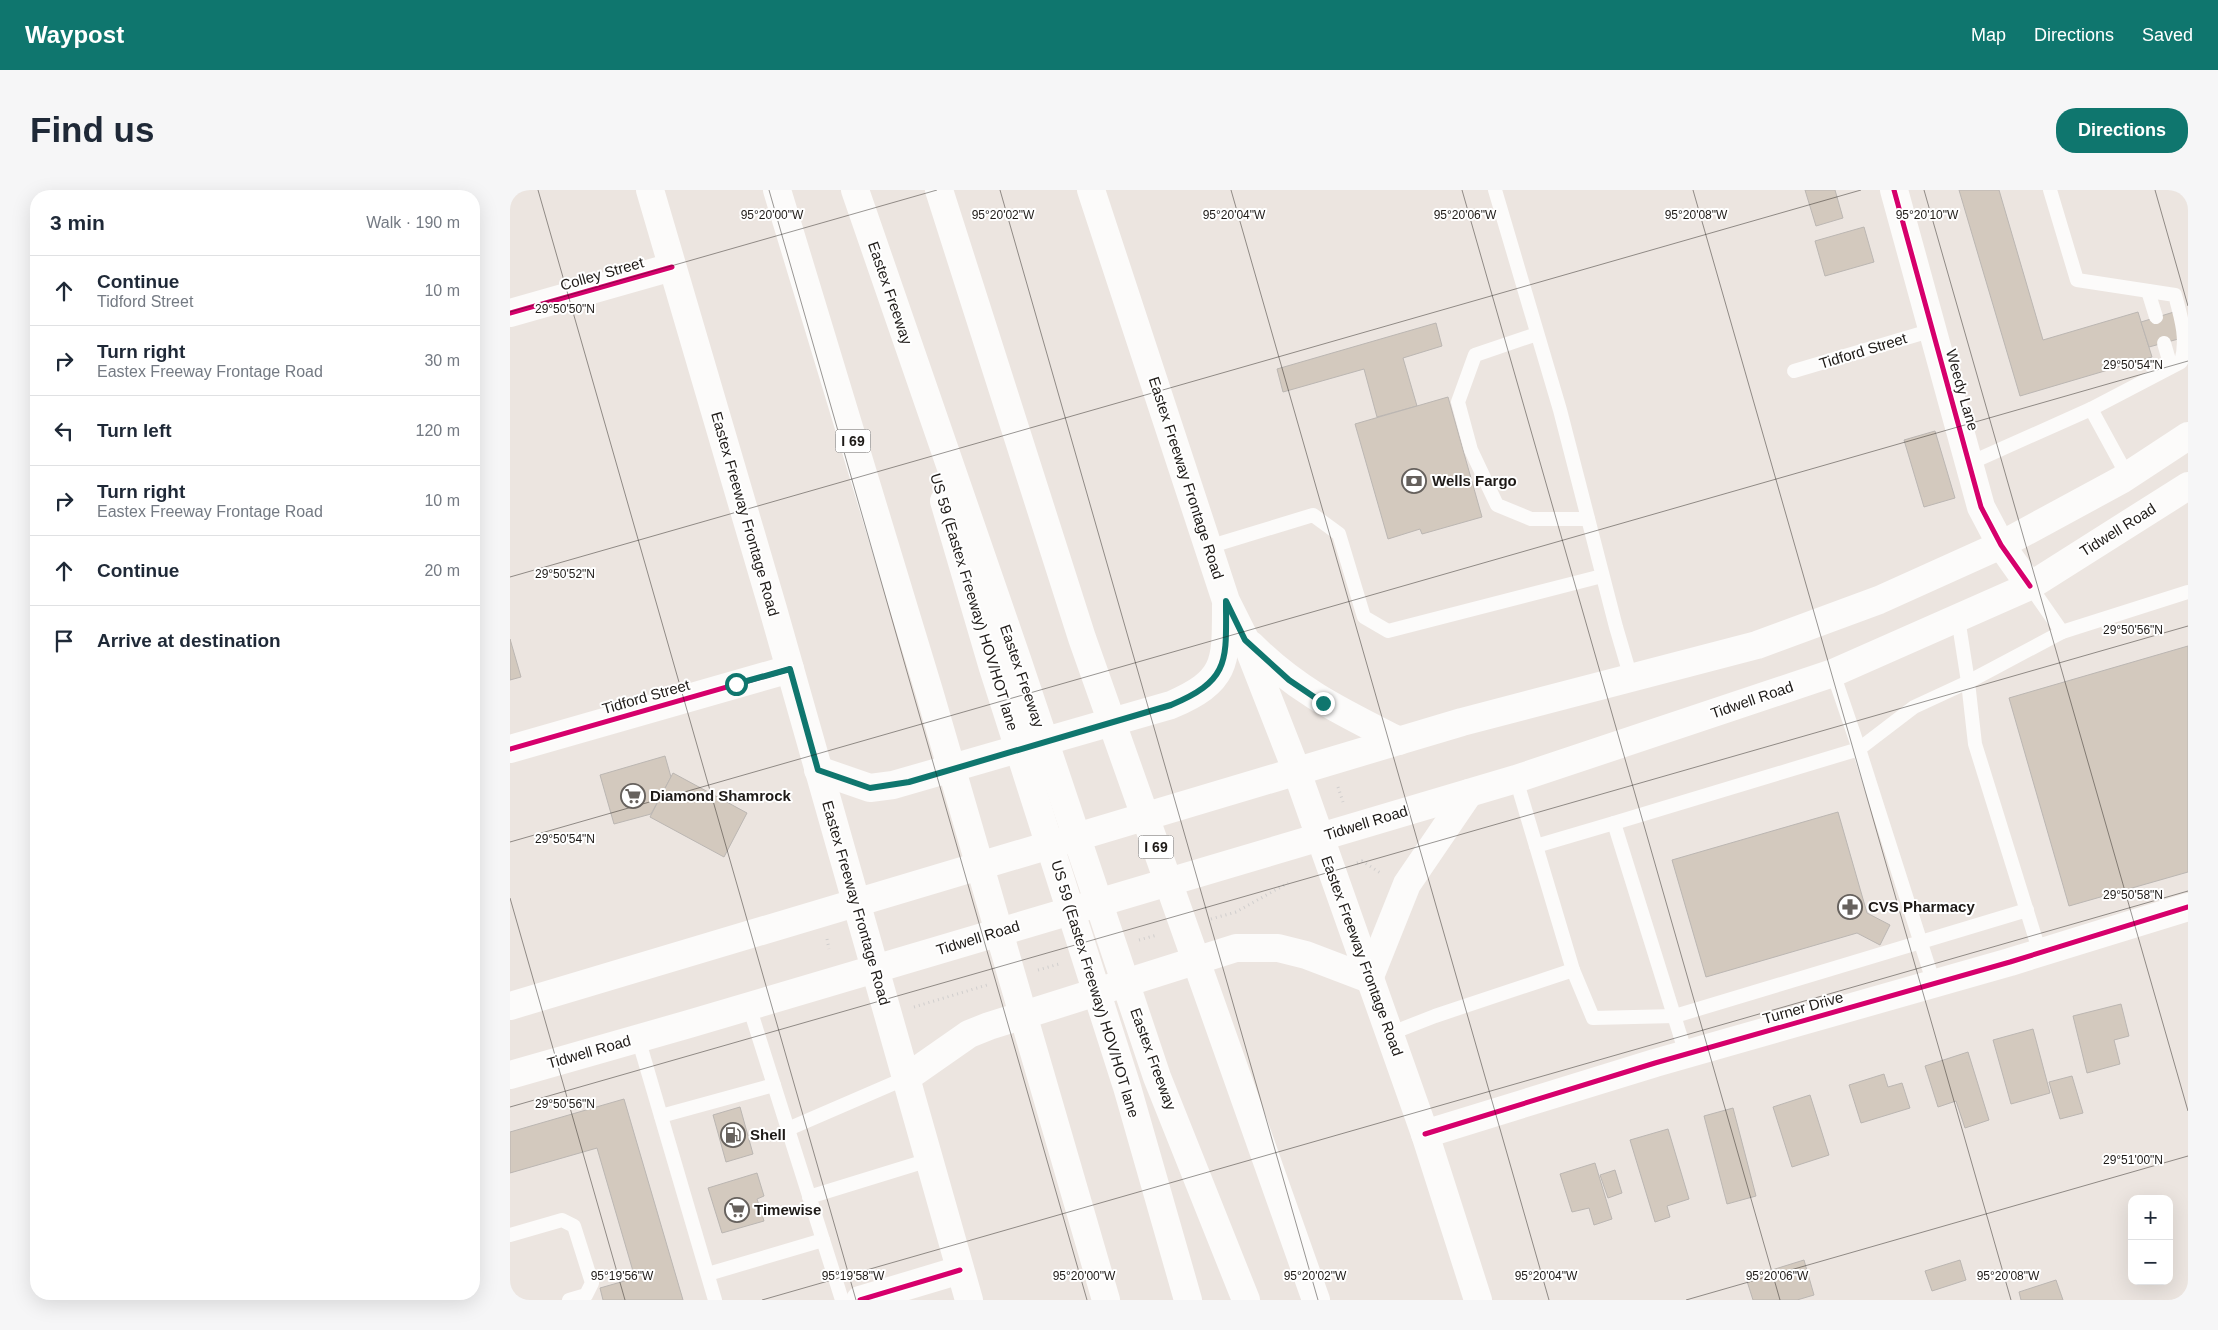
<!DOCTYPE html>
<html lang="en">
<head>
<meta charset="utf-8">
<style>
	:root { --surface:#fff; --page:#f6f6f7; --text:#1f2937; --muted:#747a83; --line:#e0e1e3; --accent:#0f766e }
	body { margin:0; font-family:Helvetica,sans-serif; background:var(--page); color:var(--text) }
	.controls { position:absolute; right:15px; bottom:15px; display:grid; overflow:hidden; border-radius:10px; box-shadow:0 5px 20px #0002 }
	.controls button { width:45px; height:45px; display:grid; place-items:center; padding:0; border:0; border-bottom:1px solid var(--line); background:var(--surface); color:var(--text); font:25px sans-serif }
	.stop { position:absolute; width:15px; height:15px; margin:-11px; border:4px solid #0f766e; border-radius:50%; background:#fff }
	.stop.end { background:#0f766e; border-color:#fff; box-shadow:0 1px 5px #0008 }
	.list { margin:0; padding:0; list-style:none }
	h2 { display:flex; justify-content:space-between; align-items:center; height:65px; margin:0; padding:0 20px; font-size:21px }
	h2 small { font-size:16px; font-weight:400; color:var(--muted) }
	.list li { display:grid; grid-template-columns:32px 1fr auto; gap:15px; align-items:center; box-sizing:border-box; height:70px; padding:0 20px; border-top:1px solid var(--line) }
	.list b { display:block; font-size:19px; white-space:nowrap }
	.list p { margin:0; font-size:16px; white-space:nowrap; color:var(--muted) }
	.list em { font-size:16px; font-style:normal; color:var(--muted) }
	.icon { flex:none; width:28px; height:28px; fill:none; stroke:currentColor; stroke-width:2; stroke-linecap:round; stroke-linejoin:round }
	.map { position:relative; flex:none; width:1678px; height:1110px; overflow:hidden; border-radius:20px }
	header { display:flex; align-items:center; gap:30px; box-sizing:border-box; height:70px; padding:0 25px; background:var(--accent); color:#fff }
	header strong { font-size:24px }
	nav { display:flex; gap:28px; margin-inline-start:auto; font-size:18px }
	.intro { display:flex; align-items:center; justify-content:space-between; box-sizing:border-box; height:120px; padding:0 30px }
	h1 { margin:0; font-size:35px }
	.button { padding:12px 22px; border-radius:20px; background:var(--accent); color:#fff; font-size:18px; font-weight:700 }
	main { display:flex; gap:30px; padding:0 30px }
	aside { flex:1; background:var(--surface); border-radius:20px; box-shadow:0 5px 20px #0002 }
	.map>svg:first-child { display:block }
	.building { fill:#d3c9be; stroke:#bbb6b2 }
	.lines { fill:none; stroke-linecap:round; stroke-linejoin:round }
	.path { stroke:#d0cecd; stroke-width:3; stroke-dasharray:1 4; stroke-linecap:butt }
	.service { stroke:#fcfbfa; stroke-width:14 }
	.minor { stroke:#fcfbfa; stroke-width:28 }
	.secondary { stroke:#fcfbfa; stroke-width:28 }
	.motorway { stroke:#fcfbfa; stroke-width:28 }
	.cycleway-casing { stroke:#fff; stroke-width:8 }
	.cycleway { stroke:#d6006c; stroke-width:5 }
	.route { stroke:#0f766e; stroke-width:6 }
	.ticks { fill:none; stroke:#1e1a17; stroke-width:1; stroke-opacity:0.45 }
	.labels { text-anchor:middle; stroke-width:4; stroke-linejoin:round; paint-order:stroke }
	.shield { fill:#fff; stroke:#625f5d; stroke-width:1 }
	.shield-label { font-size:14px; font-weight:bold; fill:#1e1a17 }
	.street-label { font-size:15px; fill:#1e1a17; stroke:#fff }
	.poi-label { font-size:15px; font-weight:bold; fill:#1e1a17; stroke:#fff; text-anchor:start }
	.ticks-label { font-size:12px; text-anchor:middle; fill:#1e1a17; stroke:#fff; stroke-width:4; stroke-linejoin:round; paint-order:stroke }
</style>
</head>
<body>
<header>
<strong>Waypost</strong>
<nav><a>Map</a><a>Directions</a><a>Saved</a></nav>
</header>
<div class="intro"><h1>Find us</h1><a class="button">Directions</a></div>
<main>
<aside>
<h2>3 min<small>Walk · 190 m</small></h2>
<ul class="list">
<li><svg class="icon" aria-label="ahead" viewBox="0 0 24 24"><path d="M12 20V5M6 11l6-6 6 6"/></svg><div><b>Continue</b><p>Tidford Street</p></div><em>10 m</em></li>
<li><svg class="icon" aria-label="right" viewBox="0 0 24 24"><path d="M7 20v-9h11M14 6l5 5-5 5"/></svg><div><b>Turn right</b><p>Eastex Freeway Frontage Road</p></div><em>30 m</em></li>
<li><svg class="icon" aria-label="left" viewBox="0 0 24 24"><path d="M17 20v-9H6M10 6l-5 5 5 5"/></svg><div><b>Turn left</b></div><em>120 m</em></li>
<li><svg class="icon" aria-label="right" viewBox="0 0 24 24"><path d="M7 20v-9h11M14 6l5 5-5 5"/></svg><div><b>Turn right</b><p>Eastex Freeway Frontage Road</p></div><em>10 m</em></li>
<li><svg class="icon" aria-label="ahead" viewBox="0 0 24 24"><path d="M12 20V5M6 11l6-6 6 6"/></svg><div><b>Continue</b></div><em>20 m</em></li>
<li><svg class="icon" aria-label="arrive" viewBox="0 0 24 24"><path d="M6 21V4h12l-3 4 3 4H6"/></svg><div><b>Arrive at destination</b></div></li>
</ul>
</aside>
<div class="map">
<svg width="1678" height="1110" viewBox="0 0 1678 1110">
	<rect width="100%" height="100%" fill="#ece5e0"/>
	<g class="building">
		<path d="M1295,0h30l8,28 -27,8z"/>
		<path d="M1449,0h40l44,150 95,-28 14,45 -132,39z"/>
		<path d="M1354,37l10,35 -49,14 -10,-35z"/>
		<path d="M1664,122l8,26 -33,9 -8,-25z"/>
		<path d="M926,133l6,23 -39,12 14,48 -40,11 -13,-48 -81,23 -6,-23z"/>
		<path d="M938,207l34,120 -60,17 -2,-5 -32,10 -33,-115z"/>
		<path d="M1425,241l20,67 -31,9 -20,-67z"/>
		<path d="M0,449l11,38 -11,3z"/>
		<path d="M1678,456v226l-119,34 -60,-208z"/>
		<path d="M155,566l6,21 -20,37 -37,10 -14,-49z"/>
		<path d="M163,583l74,40 -23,44 -74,-40z"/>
		<path d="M1328,622l29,101 23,12 -10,20 -23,-12 -151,44 -34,-117z"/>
		<path d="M1611,814l8,32 -15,4 6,24 -33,9 -14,-57z"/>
		<path d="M1523,839l17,64 -39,11 -18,-64z"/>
		<path d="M1458,862l21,68 -24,8 -9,-27 -18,6 -13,-41z"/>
		<path d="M1374,884l4,13 14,-4 8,25 -49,15 -12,-38z"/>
		<path d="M1562,886l11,37 -23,6 -11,-37z"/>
		<path d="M1300,905l19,60 -37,12 -19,-60z"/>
		<path d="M114,909l59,201h-80l-3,-12 35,-10 -38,-130 -87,25v-41z"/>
		<path d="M230,917l13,47 -27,8 -13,-47z"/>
		<path d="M1223,918l23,88 -29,8 -23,-88z"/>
		<path d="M1158,939l21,70 -22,7 3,11 -15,5 -25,-82z"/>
		<path d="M1085,973l17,56 -18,6 -5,-17 -17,4 -12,-38z"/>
		<path d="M1105,980l7,23 -14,5 -8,-23z"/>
		<path d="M247,983l7,23 -7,3 7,22 -42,12 -14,-45z"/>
		<path d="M1294,1070l10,35 -17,5h-44l-7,-22z"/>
		<path d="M1450,1070l6,20 -34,11 -7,-20z"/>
		<path d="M1546,1090l7,20h-42l-2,-8z"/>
	</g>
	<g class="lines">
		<g class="path">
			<path d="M828,597l5,15"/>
			<path d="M847,673l5,-2 20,13"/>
			<path d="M701,729l25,-7 52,-29"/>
			<path d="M317,749l2,10"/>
			<path d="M629,750l18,-5"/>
			<path d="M528,780l21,-6"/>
			<path d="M404,817l73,-22"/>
		</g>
		<g class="service">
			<path d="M985,0l65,220 56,217 15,51"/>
			<path d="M1540,0l27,90 98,15c6,22 13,45 6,67l-90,47"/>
			<path d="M1638,101l8,26"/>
			<path d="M1027,144l-62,21 -17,47 13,48 26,55 34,14h57"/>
			<path d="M1654,153l7,24"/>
			<path d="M1284,181l139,-41"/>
			<path d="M1460,273l121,-54 36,66"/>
			<path d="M698,357l105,-32 26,19 25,83 24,14 214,-55"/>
			<path d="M1520,396l32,46"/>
			<path d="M1104,633l245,-74 -26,-76"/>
			<path d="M1026,656l78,-23 72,231"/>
			<path d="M1530,763l-65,-209 -7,-62 94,-50 126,-40"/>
			<path d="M1063,780l20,48 82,-2 352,-106"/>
			<path d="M1424,794l-75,-235 55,-42 54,-25 -10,-64"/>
			<path d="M239,816l93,294"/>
			<path d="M879,844l46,-18 138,-46 -57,-191"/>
			<path d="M128,848l77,262"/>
			<path d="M151,926l113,-31"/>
			<path d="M278,939l118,-51"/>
			<path d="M299,1007l120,-37"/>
			<path d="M0,1045l52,-15 12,6 18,57 -6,12 -17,5"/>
			<path d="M198,1084l115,-34"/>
		</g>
		<g class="minor">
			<path d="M1384,0l87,317 20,38 29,41"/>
			<path d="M0,123l162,-46"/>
			<path d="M0,559l280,-80"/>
			<path d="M915,944l230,-71 355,-101 178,-55"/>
			<path d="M350,1110l100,-30"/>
		</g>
		<g class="secondary">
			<path d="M140,0l123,419 196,691"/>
			<path d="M581,0l135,411 19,38 52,133 128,362 53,166"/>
			<path d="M741,455c46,46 91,67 148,96"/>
			<path d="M308,580l52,18 23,-3 278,-80c56,-24 55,-42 55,-99"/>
			<path d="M859,789l38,-95 62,-91"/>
			<path d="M0,816l952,-284 295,-77 122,-45 122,-55 120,-65 67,-44"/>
			<path d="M0,885l179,-51 827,-245 317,-106 197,-87 158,-100"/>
			<path d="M396,888l63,-44 20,-8 247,-78h42l28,7 63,24"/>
		</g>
		<g class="motorway">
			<path d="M267,0l152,501 177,609"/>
			<path d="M345,0l162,469 140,418 89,223"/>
			<path d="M429,0l143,448 234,662"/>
			<path d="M434,311l49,167 134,419 61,213"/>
		</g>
		<defs>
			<g id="cycleway">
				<path d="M1384,0l87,317 20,38 29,41"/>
				<path d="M0,123l162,-46"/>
				<path d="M0,559l280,-80"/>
				<path d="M915,944l230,-71 355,-101 178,-55"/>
				<path d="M350,1110l100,-30"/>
			</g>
		</defs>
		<use href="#cycleway" class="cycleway-casing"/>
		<use href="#cycleway" class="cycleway"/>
	</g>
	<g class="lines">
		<path class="route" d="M226,494l54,-15 28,101 52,18 39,-6 262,-77c60,-25 55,-45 55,-104l19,39 44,40 34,23"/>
	</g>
	<path class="ticks" d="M28,0l318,1110M259,0l318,1110M490,0l318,1110M721,0l318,1110M952,0l318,1110M1183,0l318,1110M1414,0l264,921M1645,0l33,116M0,122l427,-122M0,387l1351,-387M0,652l1678,-481M0,708l115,402M0,917l1678,-481M252,1110l1426,-409M1176,1110l502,-144"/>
	<defs>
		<symbol id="bank-ring" viewBox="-11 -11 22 22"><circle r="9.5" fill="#fff" stroke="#66615d" stroke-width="1.5"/><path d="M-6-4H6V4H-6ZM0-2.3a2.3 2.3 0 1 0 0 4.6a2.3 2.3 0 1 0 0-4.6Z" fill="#66615d"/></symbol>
		<symbol id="supermarket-ring" viewBox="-11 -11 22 22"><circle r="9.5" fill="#fff" stroke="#66615d" stroke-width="1.5"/><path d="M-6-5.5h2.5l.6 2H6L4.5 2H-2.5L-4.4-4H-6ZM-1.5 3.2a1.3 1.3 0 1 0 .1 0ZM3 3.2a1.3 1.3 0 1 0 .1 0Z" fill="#66615d"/></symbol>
		<symbol id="pharmacy-ring" viewBox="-11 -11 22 22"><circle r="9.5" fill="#fff" stroke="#66615d" stroke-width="1.5"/><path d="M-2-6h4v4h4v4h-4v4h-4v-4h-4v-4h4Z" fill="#66615d"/></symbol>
		<symbol id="fuel-ring" viewBox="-11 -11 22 22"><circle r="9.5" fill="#fff" stroke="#66615d" stroke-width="1.5"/><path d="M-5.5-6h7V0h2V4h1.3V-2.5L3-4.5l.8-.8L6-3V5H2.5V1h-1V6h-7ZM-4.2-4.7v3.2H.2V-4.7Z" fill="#66615d"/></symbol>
	</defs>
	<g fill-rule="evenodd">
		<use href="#bank-ring" x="890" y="277" width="28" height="28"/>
		<use href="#supermarket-ring" x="109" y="592" width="28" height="28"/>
		<use href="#pharmacy-ring" x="1326" y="703" width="28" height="28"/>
		<use href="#fuel-ring" x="209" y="931" width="28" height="28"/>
		<use href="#supermarket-ring" x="213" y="1006" width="28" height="28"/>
	</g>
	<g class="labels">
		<g class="shield">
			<rect x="325.5" y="239.5" width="35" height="23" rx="4"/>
			<rect x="628.5" y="645.5" width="35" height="23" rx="4"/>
		</g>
		<g class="shield-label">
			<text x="343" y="256">I 69</text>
			<text x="646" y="662">I 69</text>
		</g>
		<g class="street-label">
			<text transform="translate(92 84) rotate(-16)" y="5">Colley Street</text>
			<text transform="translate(380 103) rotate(71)" y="5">Eastex Freeway</text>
			<text transform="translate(1353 161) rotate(-17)" y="5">Tidford Street</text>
			<text transform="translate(1452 200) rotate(74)" y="5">Weedy Lane</text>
			<text transform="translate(676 288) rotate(72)" y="5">Eastex Freeway Frontage Road</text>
			<text transform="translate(235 324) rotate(74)" y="5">Eastex Freeway Frontage Road</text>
			<text transform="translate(1608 340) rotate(-32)" y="5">Tidwell Road</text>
			<text transform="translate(464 412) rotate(73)" y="5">US 59 (Eastex Freeway) HOV/HOT lane</text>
			<text transform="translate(512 486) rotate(71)" y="5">Eastex Freeway</text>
			<text transform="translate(136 507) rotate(-16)" y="5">Tidford Street</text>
			<text transform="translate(1242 510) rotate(-19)" y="5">Tidwell Road</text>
			<text transform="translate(856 633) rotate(-17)" y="5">Tidwell Road</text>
			<text transform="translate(346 713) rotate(74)" y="5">Eastex Freeway Frontage Road</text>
			<text transform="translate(468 748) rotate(-17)" y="5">Tidwell Road</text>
			<text transform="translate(852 766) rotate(70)" y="5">Eastex Freeway Frontage Road</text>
			<text transform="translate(585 799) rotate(73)" y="5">US 59 (Eastex Freeway) HOV/HOT lane</text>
			<text transform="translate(1293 818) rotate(-16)" y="5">Turner Drive</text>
			<text transform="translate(79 862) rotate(-16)" y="5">Tidwell Road</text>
			<text transform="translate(643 869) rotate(70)" y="5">Eastex Freeway</text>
		</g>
		<g class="poi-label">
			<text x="922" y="296">Wells Fargo</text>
			<text x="140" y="611">Diamond Shamrock</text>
			<text x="1358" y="722">CVS Pharmacy</text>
			<text x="240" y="950">Shell</text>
			<text x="244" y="1025">Timewise</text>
		</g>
	</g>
	<g class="ticks-label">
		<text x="262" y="29">95°20'00"W</text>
		<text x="493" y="29">95°20'02"W</text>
		<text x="724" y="29">95°20'04"W</text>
		<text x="955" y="29">95°20'06"W</text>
		<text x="1186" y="29">95°20'08"W</text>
		<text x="1417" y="29">95°20'10"W</text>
		<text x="55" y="123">29°50'50"N</text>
		<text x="1623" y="179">29°50'54"N</text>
		<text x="55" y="388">29°50'52"N</text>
		<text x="1623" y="444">29°50'56"N</text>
		<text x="55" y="653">29°50'54"N</text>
		<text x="1623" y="709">29°50'58"N</text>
		<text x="55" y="918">29°50'56"N</text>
		<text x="1623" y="974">29°51'00"N</text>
		<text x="112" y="1090">95°19'56"W</text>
		<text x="343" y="1090">95°19'58"W</text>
		<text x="574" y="1090">95°20'00"W</text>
		<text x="805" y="1090">95°20'02"W</text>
		<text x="1036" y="1090">95°20'04"W</text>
		<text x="1267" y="1090">95°20'06"W</text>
		<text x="1498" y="1090">95°20'08"W</text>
	</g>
</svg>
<div class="controls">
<button>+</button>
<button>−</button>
</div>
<div class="stop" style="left:226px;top:494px"></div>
<div class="stop end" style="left:813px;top:513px"></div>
</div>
</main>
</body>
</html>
